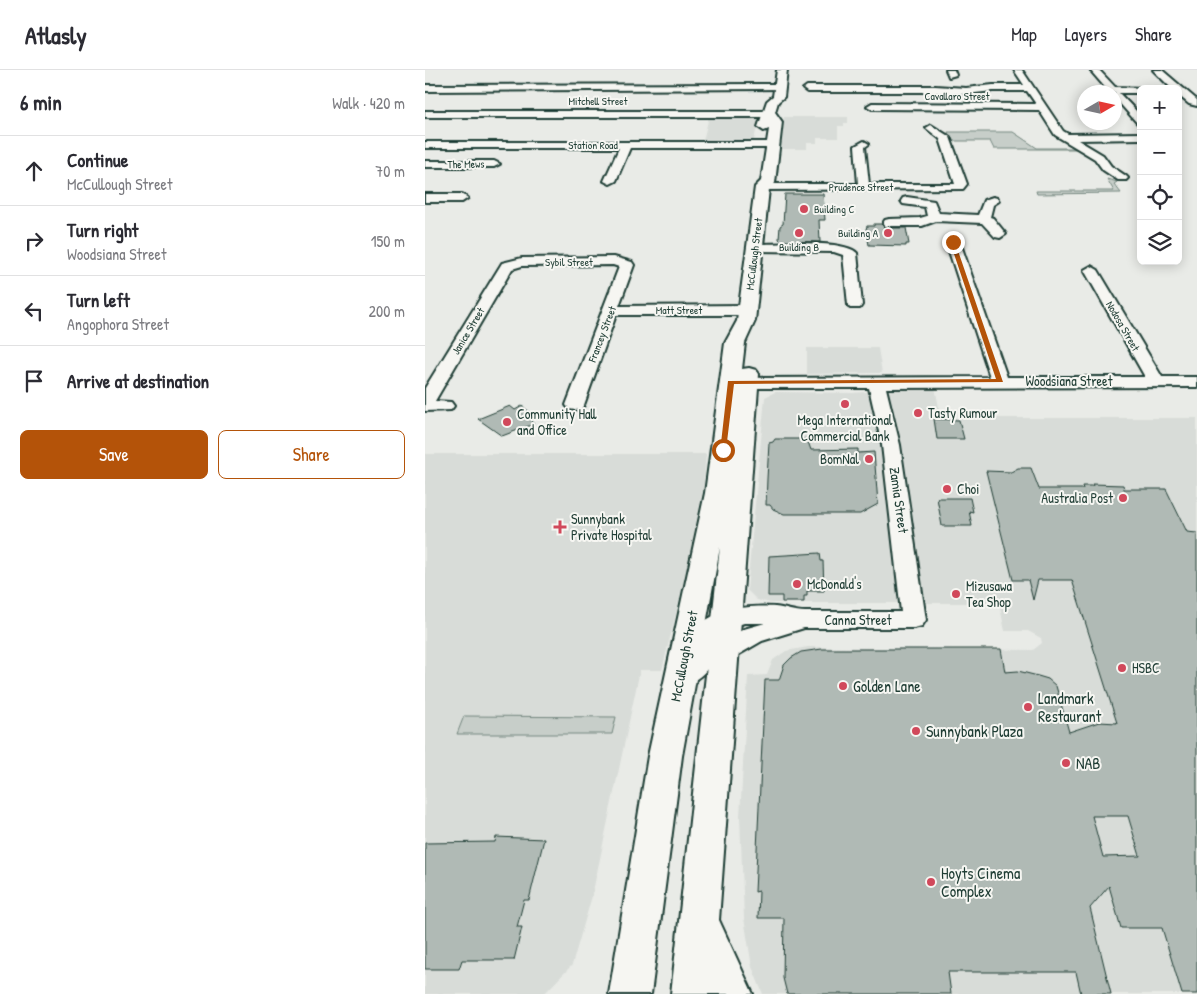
<!DOCTYPE html>
<html lang="en">
<head>
<meta charset="utf-8">
<style>
	:root { --surface:#fff; --page:#f7f7f7; --text:#2b2b33; --muted:#7c7c81; --line:#e1e1e2; --accent:#b45309 }
	body { margin:0; font-family:"Patrick Hand",sans-serif; background:var(--page); color:var(--text) }
	.controls { position:absolute; right:15px; top:15px; display:grid; overflow:hidden; border-radius:8px; box-shadow:0 2px 12px #0003 }
	.controls button { width:45px; height:45px; display:grid; place-items:center; padding:0; border:0; border-bottom:1px solid var(--line); background:var(--surface); color:var(--text); font:25px sans-serif }
	.compass { position:absolute; left:652px; top:15px; width:45px; height:45px; border-radius:50%; background:var(--surface); box-shadow:0 2px 12px #0003; rotate:81deg }
	.stop { position:absolute; width:15px; height:15px; margin:-11px; border:4px solid #b45309; border-radius:50%; background:#fff }
	.stop.end { background:#b45309; border-color:#fff; box-shadow:0 1px 5px #0008 }
	.list { margin:0; padding:0; list-style:none }
	h2 { display:flex; justify-content:space-between; align-items:center; height:65px; margin:0; padding:0 20px; font-size:21px }
	h2 small { font-size:16px; font-weight:400; color:var(--muted) }
	.list li { display:grid; grid-template-columns:32px 1fr auto; gap:15px; align-items:center; box-sizing:border-box; height:70px; padding:0 20px; border-top:1px solid var(--line) }
	.list b { display:block; font-size:19px; white-space:nowrap }
	.list p { margin:0; font-size:16px; white-space:nowrap; color:var(--muted) }
	.list em { font-size:16px; font-style:normal; color:var(--muted) }
	.actions { display:flex; gap:10px; padding:15px 20px }
	.actions a { flex:1; padding:11px 0; border:1px solid var(--accent); border-radius:8px; text-align:center; font-size:18px; color:var(--accent) }
	.actions .main { background:var(--accent); color:#fff }
	.icon { flex:none; width:28px; height:28px; fill:none; stroke:currentColor; stroke-width:2; stroke-linecap:round; stroke-linejoin:round }
	.map { position:relative; flex:none; width:772px; height:924px; overflow:hidden }
	header { display:flex; align-items:center; gap:30px; box-sizing:border-box; height:70px; padding:0 25px; background:var(--surface); border-bottom:1px solid var(--line) }
	header strong { font-size:24px }
	nav { display:flex; gap:28px; margin-inline-start:auto; font-size:18px }
	main { display:flex }
	aside { flex:1; background:var(--surface) }
	.map>svg:first-child { display:block }
	.built { fill:#d8dcd8 }
	.green { fill:#c7cec9; stroke:#73867e }
	.building { fill:#b0bab5; stroke:#1f3d34; fill-rule:evenodd }
	.lines { fill:none; stroke-linecap:round; stroke-linejoin:round }
	.minor-casing { stroke:#1f3d34; stroke-width:4 }
	.major-casing { stroke:#1f3d34; stroke-width:4 }
	.minor { fill:#f6f6f2; fill-rule:evenodd }
	.major { fill:#f6f6f2; fill-rule:evenodd }
	.route { fill:#b45309 }
	.poi-dot { fill:#d1495b; stroke:#f6f6f2; stroke-width:2 }
	.labels { text-anchor:middle; stroke-width:4; stroke-linejoin:round; paint-order:stroke }
	.far-street-label { font-size:11px; fill:#1f3d34; stroke:#f6f6f2 }
	.far-poi-label { font-size:11px; fill:#1f3d34; stroke:#f6f6f2; text-anchor:start }
	.street-label { font-size:14px; fill:#1f3d34; stroke:#f6f6f2 }
	.poi-label { font-size:14px; fill:#1f3d34; stroke:#f6f6f2; text-anchor:start }
	.near-poi-label { font-size:16px; fill:#1f3d34; stroke:#f6f6f2; text-anchor:start }
</style>
</head>
<body>
<header>
<strong>Atlasly</strong>
<nav><a>Map</a><a>Layers</a><a>Share</a></nav>
</header>
<main>
<aside>
<h2>6 min<small>Walk · 420 m</small></h2>
<ul class="list">
<li><svg class="icon" aria-label="ahead" viewBox="0 0 24 24"><path d="M12 20V5M6 11l6-6 6 6"/></svg><div><b>Continue</b><p>McCullough Street</p></div><em>70 m</em></li>
<li><svg class="icon" aria-label="right" viewBox="0 0 24 24"><path d="M7 20v-9h11M14 6l5 5-5 5"/></svg><div><b>Turn right</b><p>Woodsiana Street</p></div><em>150 m</em></li>
<li><svg class="icon" aria-label="left" viewBox="0 0 24 24"><path d="M17 20v-9H6M10 6l-5 5 5 5"/></svg><div><b>Turn left</b><p>Angophora Street</p></div><em>200 m</em></li>
<li><svg class="icon" aria-label="arrive" viewBox="0 0 24 24"><path d="M6 21V4h12l-3 4 3 4H6"/></svg><div><b>Arrive at destination</b></div></li>
</ul>
<div class="actions"><a class="main">Save</a><a>Share</a></div>
</aside>
<div class="map">
<svg width="772" height="924" viewBox="0 0 772 924">
	<rect width="100%" height="100%" fill="#e9ebe7"/>
	<filter id="ink" filterUnits="userSpaceOnUse"><feTurbulence type="fractalNoise" baseFrequency=".02" numOctaves="2"/><feDisplacementMap in="SourceGraphic" scale="10" xChannelSelector="R" yChannelSelector="G"/><feConvolveMatrix kernelMatrix="1 2 1 2 8 2 1 2 1" color-interpolation-filters="sRGB"/></filter>
	<g filter="url(#ink)">
		<g class="built">
			<path d="M284,47l50,1 -5,22 -51,1z"/>
			<path d="M359,47h64v6h-4v3h-6v12h-21v5h-10v6h-26z"/>
			<path d="M382,278h71l4,25 -75,1z"/>
			<path d="M510,317l6,31h256v576h-434l-11,-27 -8,-49 -4,-101 8,-141 19,-1 6,-15 13,-9 22,-4 225,3 9,-7 -1,-5 -13,-7h-23l-6,-28h-228l-14,-3 -10,-10 18,-193 10,-5 77,1z"/>
			<path d="M0,384h281l-2,31 -17,84 -25,101h-22l-48,226 -20,69 -28,29h-119z"/>
		</g>
		<g class="green">
			<path d="M523,62h65l24,16h38l2,1h-83l-4,-8h-39z"/>
			<path d="M682,109l10,3 -3,2 7,9 -84,1 -1,-3h78z"/>
			<path d="M39,646l152,1 -4,17h-155z"/>
		</g>
		<g class="building">
			<path d="M360,124h38l2,26h-6l1,22 -39,-1 -2,-2 1,-13 3,-2z"/>
			<path d="M449,154h7l4,4h21l3,16h-3v2l-37,-1 -3,-16 1,-3h7z"/>
			<path d="M85,336l5,4 7,-4 14,11 -6,3 4,4 -32,12 -24,-17z"/>
			<path d="M509,349l25,1 5,19h-27z"/>
			<path d="M350,369h32l4,11 47,-1v4l16,-1 4,52 -18,10h-76l-11,-5 -3,-4h-4l1,-26 2,-36 4,-1z"/>
			<path d="M593,398h13l8,21h44l-1,-3h11l-1,-2 31,1 1,4h42l21,43 10,1v461h-15l-20,-66h-41l-12,-42 -19,22 21,86h-30l-5,-22h-128l3,22h-164l-4,-16 1,-60h-26l1,-27 -4,1 10,-212h14l5,-15 7,-7 10,-6 21,-3h179l4,23 13,-1 20,5 10,3 8,7 13,46 30,-10 18,1 -45,-143h-34l-5,20 -5,-20h-15l-27,-109 25,1zM667,746h36l12,40 -37,1z"/>
			<path d="M512,428h33l3,14 -4,-1 3,15h-30z"/>
			<path d="M395,483l1,8h2l1,30h-17v5h-3v6h-22v-6h-14l1,-40z"/>
			<path d="M71,767l48,2 -15,61h-5l-7,27h5l-8,33h-52l-3,9h-34v-126l70,-1z"/>
		</g>
		<g class="lines">
			<defs>
				<g id="minor">
					<path d="M521,0h8l2,5 -7,2z"/>
					<path d="M589,0h8l41,61 5,3 73,-1v6l-63,1 25,15 8,11 15,10 2,2 -2,2h-8l-15,-10 -8,-11 -40,-24 -16,-25 -167,-1 -5,-3 5,-3 164,1 -9,-13h-34l-27,3 -31,-2h-128l-4,-3 4,-3h128l31,2 27,-3h31z"/>
					<path d="M665,0h9l16,17 29,1 -3,1v4h-22l22,23v9l-3,-1 -23,-26v-6h-6z"/>
					<path d="M728,0h9l35,30v6l-8,-2 -11,-9v-6h-6z"/>
					<path d="M354,14l3,1v4l-357,2v-6z"/>
					<path d="M0,41h345l5,3 -5,3h-345z"/>
					<path d="M506,55l19,12 17,47 -4,5 -201,1 -6,-3 6,-3h96l-3,-38 9,-5 5,3 -4,3 4,37h86l-15,-45 -14,-11z"/>
					<path d="M0,72h348l5,3 -5,3h-143l-14,33 -6,3 -6,-3 15,-33h-194z"/>
					<path d="M0,91h69l6,3 -6,3h-69z"/>
					<path d="M0,124h37l6,4 -6,4h-37z"/>
					<path d="M482,127l27,4 5,12 39,2 6,-15 9,-3 4,1 2,3 -6,4 -3,12 3,1 13,16 -6,4 -5,-1 -13,-14 -46,-2 -14,5h-37l-2,-3 2,-3 4,-1 31,-1 7,-2 -2,-9 -22,-3 -2,-3 2,-3z"/>
					<path d="M528,168l7,4 47,135h138l-61,-107 7,-4 7,4 64,107h35v10l-311,1 14,57 26,175 -4,6 -8,2h-110l-42,13 -31,18 -9,3 -10,-4c-3,17 -25,30 -41,26l-4,-7 4,-7 16,-11c3,-12 5,-22 12,-32 15,-19 54,-22 76,-20 10,1 20,5 30,5 32,0 64,0 96,0l-19,-167 -13,-57h-138l-6,-1 -3,-4 3,-4 6,-1 259,-1 -44,-135zM319,553h21l-21,6 -30,17c3,-13 18,-19 30,-23z"/>
					<path d="M330,174c20,0 90,-5 102,9l5,52 -2,3h-10l-2,-3 -5,-50 -9,-3 -84,-1 -2,-3 2,-3z"/>
					<path d="M189,187l18,5 2,3 -15,41 129,-1 5,2 3,3 -3,3 -5,2h-132l-32,90 -3,4 -6,1 -6,-1 -3,-4 53,-138 -6,-2 -91,1 -10,3 -77,132 16,1 3,4 -3,4 -26,1v-23l77,-125 20,-5z"/>
				</g>
				<path id="major" d="M352,0h10l-3,27 -6,5 -3,10 7,10 -7,61 -6,6 -14,132 -10,22 -3,26 7,-1 7,2 3,4 -40,546 34,74h-82l49,-447 -38,209 -31,238h-42l39,-238 57,-263 20,-150 12,-22 18,-134 6,-6 8,-52 -5,2 -6,-4 9,-26 6,-5z"/>
			</defs>
			<use href="#minor" class="minor-casing"/>
			<use href="#major" class="major-casing"/>
			<use href="#minor" class="minor"/>
			<use href="#major" class="major"/>
		</g>
	</g>
	<path class="route" d="M528,170l2,2 48,140 -269,2 -8,66 -6,2 8,-71 268,-2 -46,-137z"/>
	<g class="poi-dot">
		<circle cx="379" cy="139" r="5"/>
		<circle cx="374" cy="163" r="5"/>
		<circle cx="463" cy="163" r="5"/>
		<circle cx="420" cy="334" r="5"/>
		<circle cx="493" cy="343" r="5"/>
		<circle cx="82" cy="352" r="5"/>
		<circle cx="444" cy="389" r="5"/>
		<circle cx="522" cy="419" r="5"/>
		<circle cx="698" cy="428" r="5"/>
		<path d="M132.5 449.5h5v5h5v5h-5v5h-5v-5h-5v-5h5z"/>
		<circle cx="372" cy="514" r="5"/>
		<circle cx="531" cy="524" r="5"/>
		<circle cx="697" cy="598" r="5"/>
		<circle cx="418" cy="616" r="5"/>
		<circle cx="603" cy="637" r="5"/>
		<circle cx="491" cy="661" r="5"/>
		<circle cx="641" cy="693" r="5"/>
		<circle cx="506" cy="812" r="5"/>
	</g>
	<g class="labels">
		<g class="far-street-label">
			<text x="532" y="30">Cavallaro Street</text>
			<text x="173" y="35">Mitchell Street</text>
			<text x="168" y="79">Station Road</text>
			<text transform="translate(41 94) rotate(-1)" y="4">The Mews</text>
			<text x="436" y="121">Prudence Street</text>
			<text transform="translate(329 184) rotate(-83)" y="4">McCullough Street</text>
			<text x="144" y="196">Sybil Street</text>
			<text x="254" y="244">Matt Street</text>
			<text transform="translate(698 256) rotate(60)" y="4">Nodosa Street</text>
			<text transform="translate(43 261) rotate(-59)" y="4">Janice Street</text>
			<text transform="translate(177 264) rotate(-69)" y="4">Francey Street</text>
		</g>
		<g class="far-poi-label">
			<text x="389" y="143">Building C</text>
			<text x="453" y="167" text-anchor="end">Building A</text>
			<text x="374" y="181" text-anchor="middle">Building B</text>
		</g>
		<g class="street-label">
			<text x="644" y="316">Woodsiana Street</text>
			<text transform="translate(474 430) rotate(82)" y="5">Zamia Street</text>
			<text x="433" y="555">Canna Street</text>
			<text transform="translate(259 586) rotate(-79)" y="5">McCullough Street</text>
		</g>
		<g class="poi-label">
			<text x="503" y="348">Tasty Rumour</text>
			<text x="92" y="349">Community Hall<tspan x="92" dy="16">and Office</tspan></text>
			<text x="420" y="355" text-anchor="middle">Mega International<tspan x="420" dy="16">Commercial Bank</tspan></text>
			<text x="434" y="394" text-anchor="end">BomNal</text>
			<text x="532" y="424">Choi</text>
			<text x="688" y="433" text-anchor="end">Australia Post</text>
			<text x="146" y="454">Sunnybank<tspan x="146" dy="16">Private Hospital</tspan></text>
			<text x="382" y="519">McDonald's</text>
			<text x="541" y="521">Mizusawa<tspan x="541" dy="16">Tea Shop</tspan></text>
			<text x="707" y="603">HSBC</text>
		</g>
		<g class="near-poi-label">
			<text x="428" y="622">Golden Lane</text>
			<text x="613" y="634">Landmark<tspan x="613" dy="18">Restaurant</tspan></text>
			<text x="501" y="667">Sunnybank Plaza</text>
			<text x="651" y="699">NAB</text>
			<text x="516" y="809">Hoyts Cinema<tspan x="516" dy="18">Complex</tspan></text>
		</g>
	</g>
</svg>
<div class="controls">
<button>+</button>
<button>−</button>
<button><svg class="icon" aria-label="locate" viewBox="0 0 24 24"><circle cx="12" cy="12" r="6"/><path d="M12 2v4M12 18v4M2 12h4M18 12h4"/></svg></button>
<button><svg class="icon" aria-label="layers" viewBox="0 0 24 24"><path d="M12 4l9 5-9 5-9-5zM3 14l9 5 9-5"/></svg></button>
</div>
<svg class="compass" viewBox="-18 -18 36 36"><path d="M0-13l5 13h-10z" fill="#e53935"/><path d="M0 13l5-13h-10z" fill="#7c7c81"/></svg>
<div class="stop" style="left:298px;top:380px"></div>
<div class="stop end" style="left:528px;top:172px"></div>
</div>
</main>
</body>
</html>
